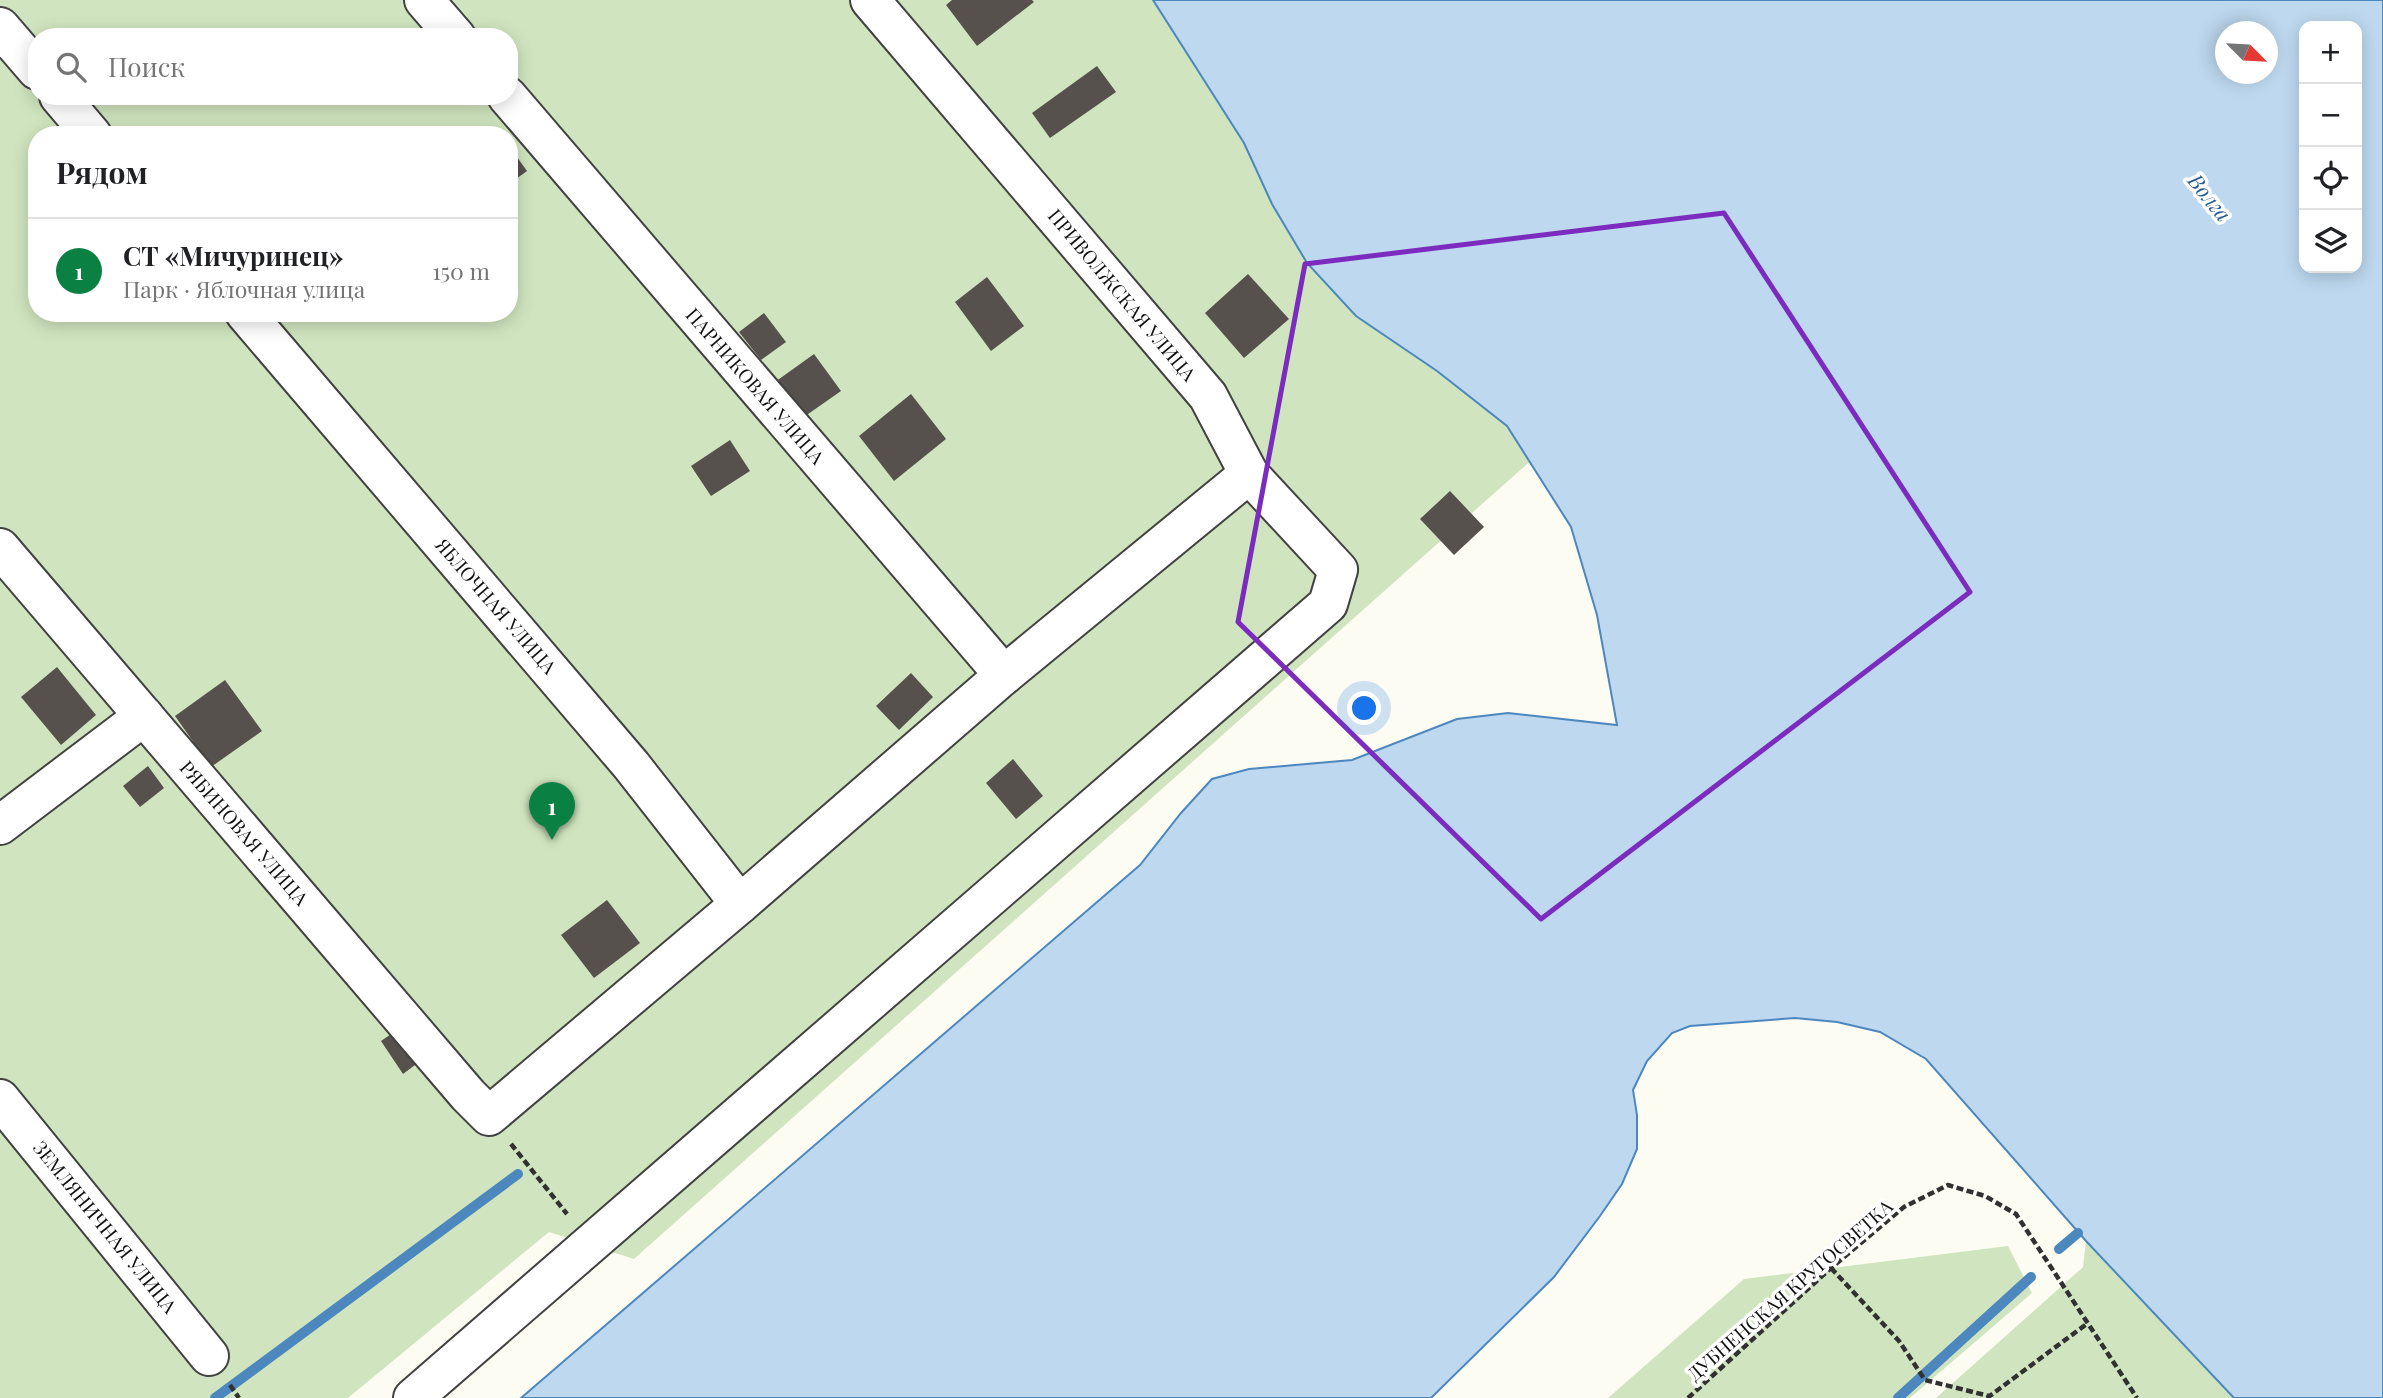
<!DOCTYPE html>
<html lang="ru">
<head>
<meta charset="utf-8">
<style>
	:root { --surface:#fff; --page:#f2f2f2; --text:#202124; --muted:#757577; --line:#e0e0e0; --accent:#0b8043 }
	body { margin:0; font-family:"Playfair Display",serif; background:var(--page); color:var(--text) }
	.controls { position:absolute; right:21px; top:21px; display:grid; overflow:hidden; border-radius:14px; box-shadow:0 4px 18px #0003 }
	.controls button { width:63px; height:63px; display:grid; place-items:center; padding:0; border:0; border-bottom:2px solid var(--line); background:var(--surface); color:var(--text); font:35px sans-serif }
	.compass { position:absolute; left:2215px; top:21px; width:63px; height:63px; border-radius:50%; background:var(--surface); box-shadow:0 4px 18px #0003; rotate:114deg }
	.you { position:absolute; left:1365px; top:709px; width:24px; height:24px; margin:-18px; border:5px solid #fff; border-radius:50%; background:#1a73e8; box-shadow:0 0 0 10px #1a73e833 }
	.badge { display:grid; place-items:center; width:46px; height:46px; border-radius:50%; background:var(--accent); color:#fff; font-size:23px; font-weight:700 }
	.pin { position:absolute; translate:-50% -58px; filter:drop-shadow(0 2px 4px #0008) }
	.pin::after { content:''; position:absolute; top:37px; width:24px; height:21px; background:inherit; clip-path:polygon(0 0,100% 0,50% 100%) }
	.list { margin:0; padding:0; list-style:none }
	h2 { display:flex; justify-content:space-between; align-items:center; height:91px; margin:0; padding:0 28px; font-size:30px }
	h2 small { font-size:23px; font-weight:400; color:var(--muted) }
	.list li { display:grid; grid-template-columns:46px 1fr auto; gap:21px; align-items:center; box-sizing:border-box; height:105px; padding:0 28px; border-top:2px solid var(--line) }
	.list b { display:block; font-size:26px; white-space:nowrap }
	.list p { margin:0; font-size:23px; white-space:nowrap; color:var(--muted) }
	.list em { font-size:23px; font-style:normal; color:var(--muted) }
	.icon { flex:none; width:38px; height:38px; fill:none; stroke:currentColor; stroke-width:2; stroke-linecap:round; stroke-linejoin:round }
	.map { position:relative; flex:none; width:2383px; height:1398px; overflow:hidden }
	.search { position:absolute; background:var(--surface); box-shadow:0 4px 18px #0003; left:28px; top:28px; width:490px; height:77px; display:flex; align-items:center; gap:18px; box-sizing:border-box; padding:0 24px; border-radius:28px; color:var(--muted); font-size:26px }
	.panel { position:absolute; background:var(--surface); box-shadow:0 4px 18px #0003; left:28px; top:126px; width:490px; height:196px; border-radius:28px }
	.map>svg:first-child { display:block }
	.green { fill:#d0e5bf; fill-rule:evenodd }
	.water { fill:#bdd8ef; stroke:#4c87be; stroke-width:2; fill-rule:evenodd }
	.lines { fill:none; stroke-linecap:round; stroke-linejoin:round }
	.stream { stroke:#4c87be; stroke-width:10 }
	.building { fill:#56514d }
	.minor-casing { stroke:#424242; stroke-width:42 }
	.path { stroke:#313131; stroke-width:4.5; stroke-dasharray:7 3.5; stroke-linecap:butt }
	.minor { stroke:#fff; stroke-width:38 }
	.marked { fill:none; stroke:#7b2cbf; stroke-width:5; stroke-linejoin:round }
	.labels { text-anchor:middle; stroke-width:7; stroke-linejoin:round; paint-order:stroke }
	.street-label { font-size:19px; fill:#0f0f0f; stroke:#fff }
	.water-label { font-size:21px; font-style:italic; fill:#265a93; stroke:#fff }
</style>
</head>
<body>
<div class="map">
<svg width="2383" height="1398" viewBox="0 0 2383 1398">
	<rect width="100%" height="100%" fill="#fdfcf3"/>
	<g class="green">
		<path d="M0,0h1169l376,448 -911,811 -85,-27 -201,166h-348zM37,37h472v59h-472zM37,135h472v178h-472z"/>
		<path d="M2086,1241l148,157h-298l147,-131z"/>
		<path d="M2008,1246l24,47 -122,105h-302l136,-119z"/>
	</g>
	<path class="water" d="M1153,0h1230v1398h-149l-148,-157 -160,-182 -46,-27 -43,-10 -42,-4 -105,8 -18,7 -25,28 -14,29 4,25v34l-15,35 -22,32 -46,61 -123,121h-910l619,-533 41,-52 31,-34 37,-10 103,-9 105,-41 51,-6 109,12 -20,-110 -26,-88 -64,-101 -70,-55 -81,-55 -49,-53 -35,-59 -28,-61zM2304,26h53v242h-53zM2226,32h42v42h-42z"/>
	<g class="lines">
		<g class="stream">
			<path d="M2059,1249l19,-16"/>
			<path d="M215,1398l303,-224"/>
			<path d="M1898,1398l133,-121"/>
		</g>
	</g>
	<g class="building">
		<path d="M952,0h80l2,2 -57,44 -31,-41z"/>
		<path d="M1097,66l19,26 -66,46 -18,-25z"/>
		<path d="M509,146l18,25 -18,13z"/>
		<path d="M1248,274l41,45 -45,39 -39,-45z"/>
		<path d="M987,277l37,49 -33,25 -36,-49z"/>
		<path d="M764,313l22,29 -25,18 -22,-28z"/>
		<path d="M814,354l27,37 -40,28 -26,-37z"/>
		<path d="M911,394l35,45 -52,42 -35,-45z"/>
		<path d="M730,440l20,31 -39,25 -20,-30z"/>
		<path d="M1450,491l34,36 -30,28 -34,-36z"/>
		<path d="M57,667l39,48 -35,30 -40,-48z"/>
		<path d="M911,673l22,24 -34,33 -23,-24z"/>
		<path d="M225,680l37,51 -51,36 -36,-51z"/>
		<path d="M1013,759l30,37 -27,23 -30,-36z"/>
		<path d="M148,766l16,22 -24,19 -17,-21z"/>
		<path d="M607,900l33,43 -46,35 -33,-43z"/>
		<path d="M397,1030l22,32 -16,12 -22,-33z"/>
	</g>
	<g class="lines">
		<defs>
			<g id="minor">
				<path d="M424,0l32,37"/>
				<path d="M0,27l37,43"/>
				<path d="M59,96l33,39"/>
				<path d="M507,96l497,579"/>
				<path d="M245,313l386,452 109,139"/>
				<path d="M0,548l468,547 21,21 251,-212 264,-229 245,-201"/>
				<path d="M0,825l144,-109"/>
				<path d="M0,1099l209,257"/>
				<path d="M413,1398l915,-794 10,-34 -89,-96 -41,-78 -338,-396"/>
			</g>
		</defs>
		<use href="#minor" class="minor-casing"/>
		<g class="path">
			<path d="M511,1144l56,70"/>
			<path d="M1831,1268l68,73 26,39 64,16"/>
			<path d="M230,1385l9,13"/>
			<path d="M1688,1398l143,-130 73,-61 44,-22 37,11 31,18 121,184"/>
			<path d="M1987,1398l101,-75"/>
		</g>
		<use href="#minor" class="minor"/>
	</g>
	<path class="marked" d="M1724,213l246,379 -429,327 -303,-297 67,-358z"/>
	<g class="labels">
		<g class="street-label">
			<text transform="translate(1122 295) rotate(50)" y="7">ПРИВОЛЖСКАЯ УЛИЦА</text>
			<text transform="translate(755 386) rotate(49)" y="7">ПАРНИКОВАЯ УЛИЦА</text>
			<text transform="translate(496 606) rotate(49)" y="7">ЯБЛОЧНАЯ УЛИЦА</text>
			<text transform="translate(244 833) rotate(49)" y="7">РЯБИНОВАЯ УЛИЦА</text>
			<text transform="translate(105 1227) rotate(51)" y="7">ЗЕМЛЯНИЧНАЯ УЛИЦА</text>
			<text transform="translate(1790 1290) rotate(-41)" y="7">ДУБНЕНСКАЯ КРУГОСВЕТКА</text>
		</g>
		<g class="water-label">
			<text transform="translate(2209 198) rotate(51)" y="7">Волга</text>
		</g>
	</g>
</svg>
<div class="controls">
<button>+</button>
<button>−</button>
<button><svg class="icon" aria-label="locate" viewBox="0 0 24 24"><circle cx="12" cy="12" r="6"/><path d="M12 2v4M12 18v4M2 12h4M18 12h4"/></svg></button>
<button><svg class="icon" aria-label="layers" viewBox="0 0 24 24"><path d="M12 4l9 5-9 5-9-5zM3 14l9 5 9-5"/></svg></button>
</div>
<svg class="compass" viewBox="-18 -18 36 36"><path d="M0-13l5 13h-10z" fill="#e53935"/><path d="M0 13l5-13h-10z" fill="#757577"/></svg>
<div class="you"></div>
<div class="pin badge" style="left:552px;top:840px">1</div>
<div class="search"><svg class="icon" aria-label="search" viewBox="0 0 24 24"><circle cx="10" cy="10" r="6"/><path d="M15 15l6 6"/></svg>Поиск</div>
<section class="panel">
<h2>Рядом<small></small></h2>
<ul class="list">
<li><span class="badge">1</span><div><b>СТ «Мичуринец»</b><p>Парк · Яблочная улица</p></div><em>150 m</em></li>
</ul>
</section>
</div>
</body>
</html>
